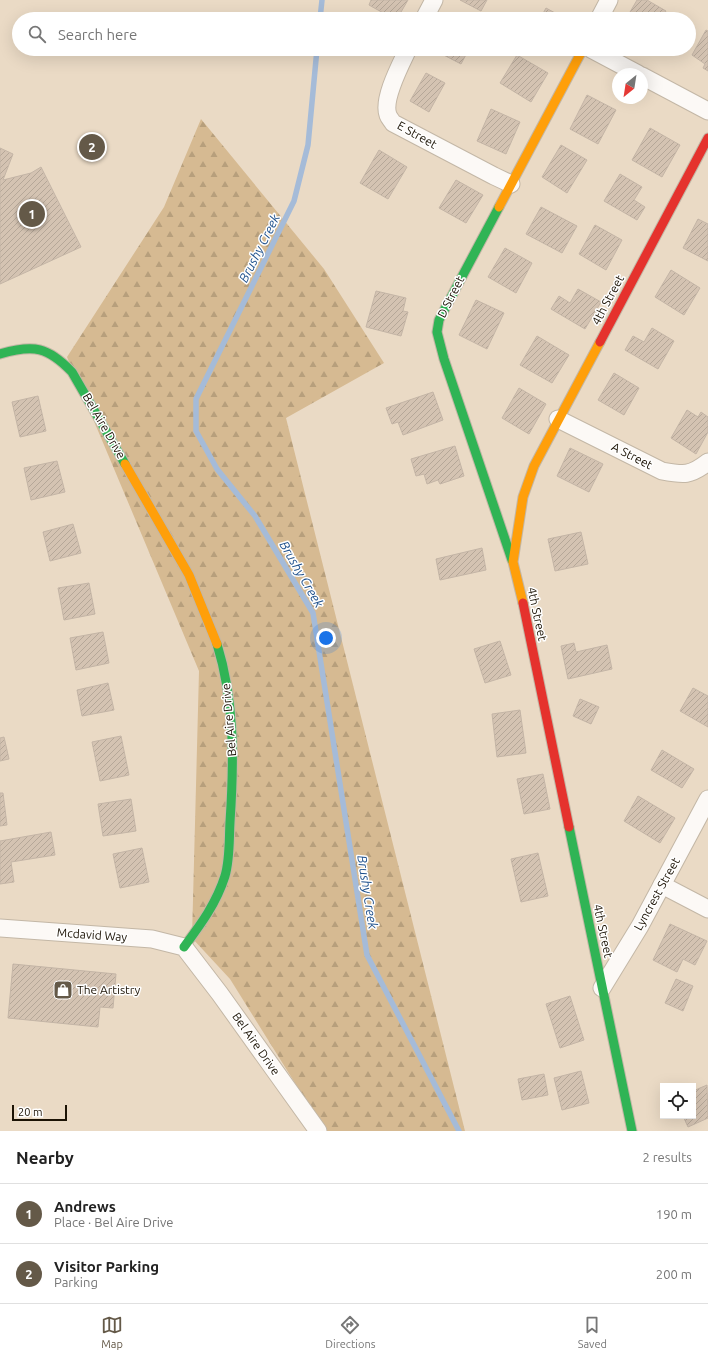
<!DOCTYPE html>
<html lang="en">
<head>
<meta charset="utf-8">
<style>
	:root { --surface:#fff; --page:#f2f2f2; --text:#222; --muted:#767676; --line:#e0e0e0; --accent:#645948 }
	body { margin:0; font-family:Ubuntu,sans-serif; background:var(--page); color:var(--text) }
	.controls { position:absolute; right:12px; bottom:12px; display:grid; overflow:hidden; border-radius:0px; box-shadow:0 4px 16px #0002 }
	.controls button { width:36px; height:36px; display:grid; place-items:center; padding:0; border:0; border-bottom:1px solid var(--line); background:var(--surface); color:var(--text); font:20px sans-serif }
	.compass { position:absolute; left:612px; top:68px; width:36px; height:36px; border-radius:50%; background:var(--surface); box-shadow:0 4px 16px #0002; rotate:210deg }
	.scale { position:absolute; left:12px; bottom:10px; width:55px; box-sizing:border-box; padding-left:4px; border:2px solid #1c1305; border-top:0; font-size:11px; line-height:14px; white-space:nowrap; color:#1c1305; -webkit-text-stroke:3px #fff; paint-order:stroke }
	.you { position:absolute; left:326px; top:638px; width:14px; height:14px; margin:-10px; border:3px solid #fff; border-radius:50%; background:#1a73e8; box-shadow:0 0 0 6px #1a73e833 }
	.badge { display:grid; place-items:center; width:26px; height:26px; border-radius:50%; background:var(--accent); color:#fff; font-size:13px; font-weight:700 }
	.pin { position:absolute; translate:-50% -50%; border:2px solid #fff; box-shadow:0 1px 4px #0006 }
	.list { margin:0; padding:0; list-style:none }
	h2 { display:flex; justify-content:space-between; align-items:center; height:52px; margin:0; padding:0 16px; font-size:17px }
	h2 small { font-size:13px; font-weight:400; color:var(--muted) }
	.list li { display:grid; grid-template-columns:26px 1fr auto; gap:12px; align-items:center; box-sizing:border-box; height:60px; padding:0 16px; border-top:1px solid var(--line) }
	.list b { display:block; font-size:15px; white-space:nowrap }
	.list p { margin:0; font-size:13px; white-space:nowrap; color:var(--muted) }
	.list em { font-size:13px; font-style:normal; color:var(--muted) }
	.icon { flex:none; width:22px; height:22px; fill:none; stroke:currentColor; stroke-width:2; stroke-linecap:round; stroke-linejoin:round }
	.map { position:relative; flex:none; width:708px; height:1131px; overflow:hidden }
	.search { position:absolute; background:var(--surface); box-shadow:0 4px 16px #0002; left:12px; right:12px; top:12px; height:44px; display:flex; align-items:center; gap:10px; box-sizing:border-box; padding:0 14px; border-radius:22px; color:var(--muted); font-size:15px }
	.sheet { height:172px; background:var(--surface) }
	nav { display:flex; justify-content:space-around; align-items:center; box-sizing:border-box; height:56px; border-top:1px solid var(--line); background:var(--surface); font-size:11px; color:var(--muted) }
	nav a { display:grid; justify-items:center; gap:2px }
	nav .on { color:var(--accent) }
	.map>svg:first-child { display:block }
	.forest { fill:url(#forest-firs) }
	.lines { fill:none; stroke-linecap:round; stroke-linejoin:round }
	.stream { stroke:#a5bbd8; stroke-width:5.5 }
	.building { fill:url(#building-hatch); stroke:#c4b5a6 }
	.street-casing { stroke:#c3b7a6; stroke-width:19 }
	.fast-casing { stroke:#c3b7a6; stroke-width:11 }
	.slow-casing { stroke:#c3b7a6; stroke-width:11 }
	.jam-casing { stroke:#c3b7a6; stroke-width:11 }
	.street { stroke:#fcf9f6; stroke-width:17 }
	.fast { stroke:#30b455; stroke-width:9 }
	.slow { stroke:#ff9f0a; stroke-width:9 }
	.jam { stroke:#e5322d; stroke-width:9 }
	.labels { text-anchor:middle; stroke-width:3; stroke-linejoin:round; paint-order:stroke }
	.street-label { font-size:12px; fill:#1c1305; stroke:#fff }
	.poi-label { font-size:12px; fill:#1c1305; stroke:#fff; text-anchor:start }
	.water-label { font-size:13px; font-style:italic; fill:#1e508c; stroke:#fff }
</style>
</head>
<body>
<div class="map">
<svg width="708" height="1131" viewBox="0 0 708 1131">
	<defs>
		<pattern id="forest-firs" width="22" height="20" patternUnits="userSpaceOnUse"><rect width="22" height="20" fill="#d6ba92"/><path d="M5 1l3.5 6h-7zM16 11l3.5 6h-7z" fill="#b79f7c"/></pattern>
		<pattern id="building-hatch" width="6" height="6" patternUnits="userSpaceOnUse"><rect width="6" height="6" fill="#d4c3b2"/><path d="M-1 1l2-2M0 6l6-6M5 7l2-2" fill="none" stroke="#b5a798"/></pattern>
	</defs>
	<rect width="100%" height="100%" fill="#eadac5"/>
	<path class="forest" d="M201,119l123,150 60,94 -98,55 179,713h-140l-95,-152 -38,-41 7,-267 -132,-314 97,-150z"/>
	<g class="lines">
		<g class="stream">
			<path d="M320,19l2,-19"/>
			<path d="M317,49l-9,96 -14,56 -98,198v32l21,38 38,47 58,97 54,342 92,176"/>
		</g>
	</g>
	<g class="building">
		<path d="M371,0h37l-11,19h-3l-25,-14z"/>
		<path d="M460,0h27l-6,11z"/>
		<path d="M637,0h10l19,11 -5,8h-35z"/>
		<path d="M546,8l20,11h-26z"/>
		<path d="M706,30l2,1v40l-5,-3 2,-4 -13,-9z"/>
		<path d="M437,49h32l-8,15 -25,-13z"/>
		<path d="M517,55l31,18 -17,29 -31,-19z"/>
		<path d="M426,73l19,10 -16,29 -19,-11z"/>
		<path d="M587,95l29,15 -18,34 -28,-15z"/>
		<path d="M491,109l29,13 -14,32 -29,-13z"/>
		<path d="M650,128l30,17 -18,32 -30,-17z"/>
		<path d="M561,145l26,15 -20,33 -25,-16z"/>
		<path d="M0,148l13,6 -10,26 28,-7 10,-6 40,80 -81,37z"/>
		<path d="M379,150l28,17 -19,32 -28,-16z"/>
		<path d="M620,174l22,13 -8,13 11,7 -8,13 -33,-19z"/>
		<path d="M456,180l27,15 -17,28 -27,-15z"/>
		<path d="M541,207l36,19 -15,27 -36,-19z"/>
		<path d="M698,219l10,5v37l-25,-13z"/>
		<path d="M595,225l27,15 -16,30 -27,-16z"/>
		<path d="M505,248l27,15 -16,30 -28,-16z"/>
		<path d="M671,270l29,18 -16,27 -29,-18z"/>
		<path d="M578,289l23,13 -16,27 -34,-20 8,-13 11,7z"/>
		<path d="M376,291l30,7 -3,13 5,1 -7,24 -35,-9z"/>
		<path d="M476,300l28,13 -17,36 -28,-14z"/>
		<path d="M652,328l22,13 -16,28 -33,-19 8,-14 11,6z"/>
		<path d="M537,336l32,19 -17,28 -32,-18z"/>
		<path d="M614,373l25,15 -15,27 -26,-15z"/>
		<path d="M519,388l27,16 -17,30 -27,-16z"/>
		<path d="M433,392l10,28 -40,15 -5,-13 -6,2 -6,-16z"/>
		<path d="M38,396l8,35 -26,6 -8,-35z"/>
		<path d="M687,410l11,7 3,-5 7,5v15l-12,22 -25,-16z"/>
		<path d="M455,446l9,30 -24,8 -2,-4 -11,4 -3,-10 -8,2 -5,-17z"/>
		<path d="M570,448l33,16 -14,28 -32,-16z"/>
		<path d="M57,461l8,31 -34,8 -7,-32z"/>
		<path d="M73,524l8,29 -31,8 -7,-29z"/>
		<path d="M581,532l7,32 -33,7 -7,-32z"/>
		<path d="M482,548l4,22 -46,10 -4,-21z"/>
		<path d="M89,583l6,31 -31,6 -6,-32z"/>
		<path d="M103,632l6,31 -33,7 -6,-32z"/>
		<path d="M500,641l11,34 -26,8 -11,-34z"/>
		<path d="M574,643l2,9 31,-7 5,24 -44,10 -7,-33z"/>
		<path d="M108,683l6,27 -32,6 -5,-26z"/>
		<path d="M693,688l15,8v31l-28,-16z"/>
		<path d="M580,699l19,8 -8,17 -18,-8z"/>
		<path d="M520,710l6,43 -29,4 -5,-43z"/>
		<path d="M121,736l8,39 -29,6 -8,-39z"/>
		<path d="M4,737l5,22 -9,2v-23z"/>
		<path d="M662,750l32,19 -12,19 -31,-18z"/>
		<path d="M543,774l7,35 -26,5 -7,-35z"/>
		<path d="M0,793h3l4,32 -7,1z"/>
		<path d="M638,796l37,22 -15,25 -36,-22z"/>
		<path d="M131,799l5,32 -33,5 -5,-32z"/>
		<path d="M51,832l4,23 -44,7 3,20 -14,2v-43z"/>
		<path d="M142,848l7,34 -29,6 -7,-34z"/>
		<path d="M538,853l10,43 -27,6 -10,-43z"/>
		<path d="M670,924l37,17 -12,24 -12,-6 -6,13 -24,-12z"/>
		<path d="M13,964l103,10 -3,34 -13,-1 -2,20 -90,-9z"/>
		<path d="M676,979l17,7 -10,25 -18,-8z"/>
		<path d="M570,996l14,44 -24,8 -14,-44z"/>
		<path d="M581,1071l8,32 -27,7 -8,-32z"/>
		<path d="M544,1074l4,21 -26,5 -4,-21z"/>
		<path d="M707,1085l1,33 -20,9 -5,-11h10v-25z"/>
	</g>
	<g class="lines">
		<defs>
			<g id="street">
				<path d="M424,19l10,-19"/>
				<path d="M599,19l10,-19"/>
				<path d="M408,49c-7,15 -26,50 -20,66 1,3 4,6 5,8l101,53 17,8"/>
				<path d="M591,49l47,25"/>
				<path d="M642,76l66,35"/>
				<path d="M558,419l104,52c22,4 28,5 46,-9"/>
				<path d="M662,885l46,24"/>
				<path d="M0,928l152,11 32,8 36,47 98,137"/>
				<path d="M602,988l38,-62 68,-127"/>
			</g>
			<g id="fast">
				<path d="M499,207l-60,113 -2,12 7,27 68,201"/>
				<path d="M0,354c34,-10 48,-7 72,18l53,92"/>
				<path d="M569,827l63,304"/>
				<path d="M184,947c17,-23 32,-43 41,-71 5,-17 4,-36 5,-54 4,-60 5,-120 -13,-178"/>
			</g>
			<g id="slow">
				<path d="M499,207l84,-158"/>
				<path d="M125,464l64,111 28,69"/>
				<path d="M523,603l-10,-41 10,-65 11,-31 66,-124"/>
			</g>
			<g id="jam">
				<path d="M600,342l108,-204"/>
				<path d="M523,603l46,224"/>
			</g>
		</defs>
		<use href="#street" class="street-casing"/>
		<use href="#fast" class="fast-casing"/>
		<use href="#slow" class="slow-casing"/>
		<use href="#jam" class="jam-casing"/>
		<use href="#street" class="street"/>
		<use href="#fast" class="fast"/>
		<use href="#slow" class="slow"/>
		<use href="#jam" class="jam"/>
	</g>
	<defs>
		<symbol id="shop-square" viewBox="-11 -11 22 22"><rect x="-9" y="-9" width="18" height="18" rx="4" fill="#645948" stroke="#fff"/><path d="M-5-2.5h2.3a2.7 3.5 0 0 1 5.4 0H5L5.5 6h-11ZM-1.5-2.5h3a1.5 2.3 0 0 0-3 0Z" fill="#fff"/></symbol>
	</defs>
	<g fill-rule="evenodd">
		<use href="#shop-square" x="52" y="979" width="22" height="22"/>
	</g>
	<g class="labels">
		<g class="street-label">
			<text transform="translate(417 135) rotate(29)" y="4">E Street</text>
			<text transform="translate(451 297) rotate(-63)" y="4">D Street</text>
			<text transform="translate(608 300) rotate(-62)" y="4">4th Street</text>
			<text transform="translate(104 426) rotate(60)" y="4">Bel Aire Drive</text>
			<text transform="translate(632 456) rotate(27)" y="4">A Street</text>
			<text transform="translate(537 614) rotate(78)" y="4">4th Street</text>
			<text transform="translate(229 720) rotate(-95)" y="4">Bel Aire Drive</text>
			<text transform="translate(657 894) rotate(-61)" y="4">Lyncrest Street</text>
			<text transform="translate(603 931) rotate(78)" y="4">4th Street</text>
			<text transform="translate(92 935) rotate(4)" y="4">Mcdavid Way</text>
			<text transform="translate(256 1044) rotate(55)" y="4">Bel Aire Drive</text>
		</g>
		<g class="poi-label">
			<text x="77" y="994">The Artistry</text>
		</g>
		<g class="water-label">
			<text transform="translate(259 248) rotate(-63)" y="5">Brushy Creek</text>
			<text transform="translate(302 574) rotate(60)" y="5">Brushy Creek</text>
			<text transform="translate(368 892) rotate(81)" y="5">Brushy Creek</text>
		</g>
	</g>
</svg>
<div class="controls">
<button><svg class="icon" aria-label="locate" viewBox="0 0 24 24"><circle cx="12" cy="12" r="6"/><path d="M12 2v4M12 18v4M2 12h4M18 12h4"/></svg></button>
</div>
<svg class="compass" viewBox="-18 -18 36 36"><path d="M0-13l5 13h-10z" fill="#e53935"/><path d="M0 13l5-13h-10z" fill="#767676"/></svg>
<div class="scale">20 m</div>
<div class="you"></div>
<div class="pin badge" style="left:32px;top:214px">1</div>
<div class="pin badge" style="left:92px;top:147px">2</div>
<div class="search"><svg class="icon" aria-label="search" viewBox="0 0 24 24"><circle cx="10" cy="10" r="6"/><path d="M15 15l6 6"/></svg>Search here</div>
</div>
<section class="sheet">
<h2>Nearby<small>2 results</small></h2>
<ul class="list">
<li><span class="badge">1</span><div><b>Andrews</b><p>Place · Bel Aire Drive</p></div><em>190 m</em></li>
<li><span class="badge">2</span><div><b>Visitor Parking</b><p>Parking</p></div><em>200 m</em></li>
</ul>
</section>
<nav>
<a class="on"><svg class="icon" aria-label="map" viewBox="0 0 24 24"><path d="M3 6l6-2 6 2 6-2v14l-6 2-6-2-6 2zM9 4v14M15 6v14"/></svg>Map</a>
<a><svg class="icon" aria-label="directions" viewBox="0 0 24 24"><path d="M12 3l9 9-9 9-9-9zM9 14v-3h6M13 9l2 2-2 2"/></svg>Directions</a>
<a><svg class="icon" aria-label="saved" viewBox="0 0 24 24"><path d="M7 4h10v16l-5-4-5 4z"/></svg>Saved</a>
</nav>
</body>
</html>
